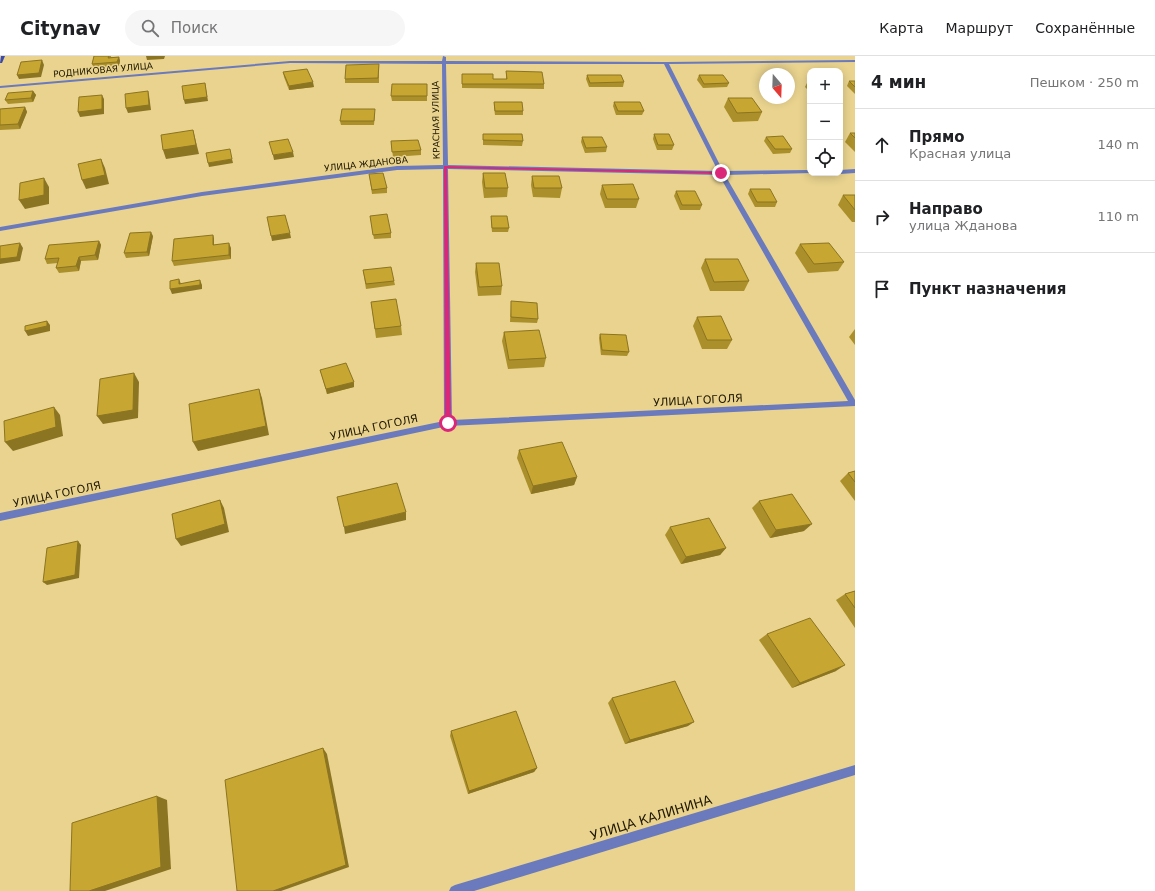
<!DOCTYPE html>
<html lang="ru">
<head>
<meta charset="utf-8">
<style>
	:root { --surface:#fff; --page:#f6f6f6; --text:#202124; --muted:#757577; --line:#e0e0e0 }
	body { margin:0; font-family:"DejaVu Sans",sans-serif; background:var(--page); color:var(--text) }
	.controls { position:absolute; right:12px; top:12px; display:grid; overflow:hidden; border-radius:8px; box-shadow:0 2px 10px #0003 }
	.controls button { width:36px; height:36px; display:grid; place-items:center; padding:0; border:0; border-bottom:1px solid var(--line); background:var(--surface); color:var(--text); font:20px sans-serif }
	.compass { position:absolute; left:759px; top:12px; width:36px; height:36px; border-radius:50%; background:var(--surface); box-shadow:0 2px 10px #0003; rotate:161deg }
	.stop { position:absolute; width:12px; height:12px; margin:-9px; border:3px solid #db2777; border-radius:50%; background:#fff }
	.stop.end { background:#db2777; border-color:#fff; box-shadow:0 1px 4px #0008 }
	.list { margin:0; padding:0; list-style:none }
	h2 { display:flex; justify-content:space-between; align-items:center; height:52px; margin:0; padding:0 16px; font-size:17px }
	h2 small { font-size:13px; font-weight:400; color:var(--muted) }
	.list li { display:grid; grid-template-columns:26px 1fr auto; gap:12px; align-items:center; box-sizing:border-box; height:72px; padding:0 16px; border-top:1px solid var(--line) }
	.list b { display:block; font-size:15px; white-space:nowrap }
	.list p { margin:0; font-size:13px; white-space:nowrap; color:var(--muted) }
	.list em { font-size:13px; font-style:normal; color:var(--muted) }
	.icon { flex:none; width:22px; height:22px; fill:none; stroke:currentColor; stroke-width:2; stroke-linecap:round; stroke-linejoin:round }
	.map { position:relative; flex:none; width:855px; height:835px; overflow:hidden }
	header { display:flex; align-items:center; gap:24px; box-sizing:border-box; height:56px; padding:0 20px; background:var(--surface); border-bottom:1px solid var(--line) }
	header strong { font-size:19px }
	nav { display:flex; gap:22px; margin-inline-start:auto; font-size:14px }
	.search { width:280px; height:36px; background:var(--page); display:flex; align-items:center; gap:10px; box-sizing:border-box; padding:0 14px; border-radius:22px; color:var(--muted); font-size:15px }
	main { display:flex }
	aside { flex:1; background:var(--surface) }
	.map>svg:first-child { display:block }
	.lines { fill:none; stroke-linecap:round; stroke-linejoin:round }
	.street { fill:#6a7abc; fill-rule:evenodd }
	.secondary { fill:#3b49aa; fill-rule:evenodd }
	.wall { fill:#ab8f2a }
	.shaded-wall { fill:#8b7422 }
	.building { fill:#c7a631; stroke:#8b7422 }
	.route { fill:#db2777 }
	.labels { text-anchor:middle; stroke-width:3; stroke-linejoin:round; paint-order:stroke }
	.far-street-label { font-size:9px; fill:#201800; stroke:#e9d38f }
	.street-label { font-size:11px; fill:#201800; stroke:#e9d38f }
	.near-street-label { font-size:13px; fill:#201800; stroke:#e9d38f }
</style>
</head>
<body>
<header>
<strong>Citynav</strong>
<div class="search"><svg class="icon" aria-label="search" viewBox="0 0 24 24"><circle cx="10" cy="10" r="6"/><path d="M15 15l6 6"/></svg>Поиск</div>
<nav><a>Карта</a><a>Маршрут</a><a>Сохранённые</a></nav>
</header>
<main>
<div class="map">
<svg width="855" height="835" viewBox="0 0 855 835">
	<rect width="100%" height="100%" fill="#e9d38f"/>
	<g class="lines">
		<g class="street">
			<path d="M443,0l3,1v4l220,1 189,-2v2l-186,2 54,107 87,-1v3h2l-87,2 130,225v6l-407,20 -448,95v-8l444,-92 -1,-252 -46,1 -195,26 -202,35v-4l202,-35 195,-26 46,-1 -1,-101 -152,-1 -290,25v-2l290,-25h152zM446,8h218l54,107 -270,-6zM448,113l271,6 129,226 -396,19z"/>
			<path d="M855,113v4l-15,1 -2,-1h2v-3z"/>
			<path d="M855,709v10l-381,116h-25l2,-4 4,-2z"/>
		</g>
		<path class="secondary" d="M1,0h4l-3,7h-2z"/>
	</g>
	<g class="wall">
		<path d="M94,0h17v1h8l1,4 -1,5 -25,2 -2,-4z"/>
		<path d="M379,8v19h-34v-4z"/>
		<path d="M506,15l38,13v5l-82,-1v-14l31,5h13z"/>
		<path d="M283,16l31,15 -25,3 -5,-13z"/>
		<path d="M587,19l37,7 -1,5h-34l-3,-8z"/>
		<path d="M699,19l30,8 -2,4 -24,1 -6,-8z"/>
		<path d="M849,25h6v13l-8,-8z"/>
		<path d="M807,27h3v9l-5,-5z"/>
		<path d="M427,28v17h-35l-1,-5z"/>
		<path d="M33,35l3,4 -3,7 -25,2 -3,-4z"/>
		<path d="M728,42l34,14 -4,9 -25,1 -9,-15z"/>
		<path d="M494,46l29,9v4h-28l-1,-8z"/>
		<path d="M614,46l30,9 -2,4h-26l-3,-9z"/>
		<path d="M25,51l2,5 -7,17 -20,1v-21z"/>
		<path d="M375,57l-1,12h-33l-1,-4z"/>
		<path d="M850,77h5v19l-10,-10z"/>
		<path d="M483,78l40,7 -1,5 -39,-1z"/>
		<path d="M654,78l20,11 -2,5h-15l-4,-11z"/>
		<path d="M582,81l25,10 -1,5 -21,1 -4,-11z"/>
		<path d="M766,81l26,12 -2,4 -17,1 -9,-13z"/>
		<path d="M391,85l30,9v5l-28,2z"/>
		<path d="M483,117l25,15 -1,9 -23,1 -2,-16z"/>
		<path d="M369,118l18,14v5l-15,1z"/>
		<path d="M532,120l30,12 -2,10 -27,-1 -2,-12z"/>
		<path d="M602,129l37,14 -3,9h-31l-5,-14z"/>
		<path d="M750,133l27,13 -2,5h-20l-7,-13z"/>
		<path d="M676,135l26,14 -2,5h-20l-6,-14z"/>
		<path d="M843,139h12v27h-3l-14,-17z"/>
		<path d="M370,160l21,17v5l-17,1z"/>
		<path d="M491,160l18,12 -1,4h-16l-1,-11z"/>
		<path d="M213,179l1,4v6l17,3v11l-57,7 -2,-5z"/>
		<path d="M153,180l-4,20 -23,2 -2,-5z"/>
		<path d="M99,185l2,4 -3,15 -17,1 -2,10 -20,2 -3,-5 2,-5 -11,1 -2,-5z"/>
		<path d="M800,188l44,18 -6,9 -30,2 -13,-20z"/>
		<path d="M705,203l44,22 -5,10h-34l-9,-23z"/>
		<path d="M476,207l26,23 -1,9 -23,1 -3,-24z"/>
		<path d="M363,214l31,11 1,4 -29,4z"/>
		<path d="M511,245l27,18 -1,4 -27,-1z"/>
		<path d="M371,246l30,24 1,9 -26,3z"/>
		<path d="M697,261l35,23 -5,9h-25l-9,-23z"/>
		<path d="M855,273v16l-6,-8z"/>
		<path d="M504,276l42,26 -2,9 -36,2 -6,-28z"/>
		<path d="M600,278l29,18 -2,4 -26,-1 -2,-17z"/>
		<path d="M320,314l34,17 -27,7z"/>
		<path d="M519,394l58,27 -3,8 -43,9 -14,-36z"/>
		<path d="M855,415v30l-15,-20 8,-8z"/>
		<path d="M759,445l45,30 -34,7 -18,-30z"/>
		<path d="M670,471l56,21 -6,7 -39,9 -16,-29z"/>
		<path d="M855,535v37l-19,-28 9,-6z"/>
		<path d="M767,578l69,37 -44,17 -33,-48z"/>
		<path d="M612,642l76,28 -63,18 -17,-41z"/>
		<path d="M451,675l86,37 -3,4 -66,22 -18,-58z"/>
	</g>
	<g class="shaded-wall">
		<path d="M146,0h19l-1,3 -17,1z"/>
		<path d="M119,1l1,4 -1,5 -2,-4z"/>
		<path d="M42,4l2,5 -3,12 -22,2 -2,-4z"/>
		<path d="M313,26l1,5 -25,3v-4z"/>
		<path d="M205,27l3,18 -23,3 -1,-4z"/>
		<path d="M33,35l3,4 -3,7 -2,-4z"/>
		<path d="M148,35l1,4 2,15 -23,3 -2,-5z"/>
		<path d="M102,39l2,4v15l-24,3 -2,-5z"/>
		<path d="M25,51l2,5 -7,17 -2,-5z"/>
		<path d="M193,74l6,24 -33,5 -3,-9z"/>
		<path d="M293,96l1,5 -20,3 -1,-5z"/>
		<path d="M101,103l4,9 4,16 -23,5 -4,-9z"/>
		<path d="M232,103l1,4 -24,4 -1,-4z"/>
		<path d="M44,122l5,9v17l-24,5 -6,-9z"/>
		<path d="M151,176l2,4 -4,20 -2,-4z"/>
		<path d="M290,177l1,5 -19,3 -1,-5z"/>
		<path d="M213,179l1,4v11l-1,-5z"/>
		<path d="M99,185l2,4 -3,15 -3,-5z"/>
		<path d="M20,187l3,5 -3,13 -20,3v-6z"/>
		<path d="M229,187l2,5v11l-2,-4z"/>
		<path d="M79,201l2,4 -2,10 -3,-5z"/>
		<path d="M179,223l2,5 19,-4 2,5v4l-30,5 -2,-5 9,-5z"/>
		<path d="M47,265l3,4v6l-22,5 -3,-5z"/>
		<path d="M134,317l5,9 -1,36 -35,6 -6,-8z"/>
		<path d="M354,326v5l-27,7 -1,-5z"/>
		<path d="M259,333l3,9 7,37 -71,16 -5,-9z"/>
		<path d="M54,351l6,8 3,21 -50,15 -8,-9z"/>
		<path d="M577,421l-3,8 -43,9 2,-8z"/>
		<path d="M220,444l4,8 5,24 -48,14 -5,-7z"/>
		<path d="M406,456v8l-61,14 -1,-7z"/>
		<path d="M812,468l-8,7 -34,7 6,-8z"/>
		<path d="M78,485l3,4 -2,33 -32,7 -4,-3z"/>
		<path d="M726,492l-6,7 -39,9 5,-7z"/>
		<path d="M845,609l-9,6 -44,17 8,-5z"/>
		<path d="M694,666l-6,4 -63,18 5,-4z"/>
		<path d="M323,692l4,6 22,113 -68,24h-8z"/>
		<path d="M537,712l-3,4 -66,22 1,-3z"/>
		<path d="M157,740l10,4 4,69 -66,22h-16z"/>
	</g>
	<g class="building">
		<path d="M94,0h15l-1,2 11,-1 -2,5 -25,2z"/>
		<path d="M42,4l-3,13 -22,2 4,-13z"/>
		<path d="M379,8l-1,14 -33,1 1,-14z"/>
		<path d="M307,13l6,13 -24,4 -6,-14z"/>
		<path d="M506,15l36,1 2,12h-82v-10h31v5h14z"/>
		<path d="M587,19h34l3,7 -34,1z"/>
		<path d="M699,19h24l6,8 -25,1z"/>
		<path d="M849,25h6v6z"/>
		<path d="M205,27l2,14 -23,3 -2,-14z"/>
		<path d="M392,28h35v12h-36z"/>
		<path d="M33,35l-2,7 -26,2 3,-7z"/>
		<path d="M148,35l1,14 -23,3 -1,-14z"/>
		<path d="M102,39v14l-24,3 1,-15z"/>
		<path d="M728,42h24l10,14 -25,1z"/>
		<path d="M494,46h28l1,9h-28z"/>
		<path d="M614,46h26l4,9h-26z"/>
		<path d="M25,51l-7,17 -18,1v-16z"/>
		<path d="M342,53h33l-1,12h-34z"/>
		<path d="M193,74l3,15 -33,5 -2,-15z"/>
		<path d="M850,77h5v5z"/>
		<path d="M483,78h39l1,7 -40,-1z"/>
		<path d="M654,78h15l5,11h-16z"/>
		<path d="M783,80l9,13h-17l-9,-12z"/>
		<path d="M582,81h20l5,10 -21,1z"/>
		<path d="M288,83l5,13 -20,3 -4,-13z"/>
		<path d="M418,84l3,10 -29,2 -1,-11z"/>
		<path d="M230,93l2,10 -24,4 -2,-10z"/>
		<path d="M101,103l4,16 -23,5 -4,-16z"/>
		<path d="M383,117l4,15 -15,2 -3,-16z"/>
		<path d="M483,117h22l3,15h-23z"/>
		<path d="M532,120h27l3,12h-28z"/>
		<path d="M44,122v17l-25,5 1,-17z"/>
		<path d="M633,128l6,15h-32l-5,-14z"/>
		<path d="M750,133h20l7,13h-20z"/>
		<path d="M676,135h19l7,14h-20z"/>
		<path d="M843,139h12v15z"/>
		<path d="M387,158l4,19 -18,2 -3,-19z"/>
		<path d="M285,159l5,18 -19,3 -4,-19z"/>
		<path d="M491,160h16l2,12h-17z"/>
		<path d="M151,176l-4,20 -23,1 6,-20z"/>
		<path d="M213,179v10l16,-2v12l-57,6 2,-22z"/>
		<path d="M99,185l-4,14 -16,2 -3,9 -20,2 3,-10 -14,1 4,-14z"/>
		<path d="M20,187l-3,14 -17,2v-13z"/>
		<path d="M829,187l15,19 -30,2 -14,-20z"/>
		<path d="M705,203h33l11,22 -35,1z"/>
		<path d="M476,207h23l3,23 -23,1z"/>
		<path d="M391,211l3,14 -28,3 -3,-14z"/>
		<path d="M179,223v5l21,-4v5l-30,4v-8z"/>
		<path d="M396,243l5,27 -26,3 -4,-27z"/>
		<path d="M511,245l26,2 1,16 -27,-2z"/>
		<path d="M721,260l11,24h-25l-10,-23z"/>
		<path d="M47,265v5l-22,5v-5z"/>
		<path d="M539,274l7,28 -37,2 -5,-28z"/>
		<path d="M600,278l26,1 3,17 -27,-2z"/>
		<path d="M346,307l8,19 -28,7 -6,-19z"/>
		<path d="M134,317l-1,37 -36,6 3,-37z"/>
		<path d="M259,333l7,37 -73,16 -4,-38z"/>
		<path d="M54,351l2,20 -51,15 -1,-21z"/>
		<path d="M562,386l15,35 -44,9 -14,-36z"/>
		<path d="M855,415v11l-7,-9z"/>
		<path d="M397,427l9,29 -62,15 -7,-30z"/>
		<path d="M792,438l20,30 -36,6 -17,-29z"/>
		<path d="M220,444l5,24 -49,15 -4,-25z"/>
		<path d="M709,462l17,30 -40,9 -16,-30z"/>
		<path d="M78,485l-3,34 -32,7 4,-34z"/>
		<path d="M855,535v17l-10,-14z"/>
		<path d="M810,562l35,47 -45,18 -33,-49z"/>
		<path d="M675,625l19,41 -64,18 -18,-42z"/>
		<path d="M516,655l21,57 -68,23 -18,-60z"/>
		<path d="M323,692l23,117 -73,26h-36l-12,-111z"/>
		<path d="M157,740l4,71 -72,24h-19l2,-68z"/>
	</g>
	<path class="route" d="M444,110l277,6 2,1 -2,1 -274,-6 4,255 -3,3 -3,-3z"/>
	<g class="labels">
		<g class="far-street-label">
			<text transform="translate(103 14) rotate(-5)" y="3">РОДНИКОВАЯ УЛИЦА</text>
			<text transform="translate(436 64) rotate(-91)" y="3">КРАСНАЯ УЛИЦА</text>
			<text transform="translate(366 108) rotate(-6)" y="3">УЛИЦА ЖДАНОВА</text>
		</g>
		<g class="street-label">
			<text transform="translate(698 344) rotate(-3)" y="4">УЛИЦА ГОГОЛЯ</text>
			<text transform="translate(374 371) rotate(-12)" y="4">УЛИЦА ГОГОЛЯ</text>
			<text transform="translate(57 438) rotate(-12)" y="4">УЛИЦА ГОГОЛЯ</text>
		</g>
		<g class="near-street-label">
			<text transform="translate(651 761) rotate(-17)" y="5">УЛИЦА КАЛИНИНА</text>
		</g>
	</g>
</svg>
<div class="controls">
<button>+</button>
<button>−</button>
<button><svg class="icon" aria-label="locate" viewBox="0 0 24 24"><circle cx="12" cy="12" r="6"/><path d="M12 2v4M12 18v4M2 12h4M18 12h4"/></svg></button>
</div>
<svg class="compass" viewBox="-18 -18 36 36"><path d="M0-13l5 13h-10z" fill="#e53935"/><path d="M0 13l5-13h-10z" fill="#757577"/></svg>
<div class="stop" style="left:448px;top:367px"></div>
<div class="stop end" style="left:721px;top:117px"></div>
</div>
<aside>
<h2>4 мин<small>Пешком · 250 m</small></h2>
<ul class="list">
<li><svg class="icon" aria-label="ahead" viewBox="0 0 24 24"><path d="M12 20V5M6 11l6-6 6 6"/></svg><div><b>Прямо</b><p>Красная улица</p></div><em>140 m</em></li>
<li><svg class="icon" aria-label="right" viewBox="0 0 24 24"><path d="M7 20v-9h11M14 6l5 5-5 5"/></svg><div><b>Направо</b><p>улица Жданова</p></div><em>110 m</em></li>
<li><svg class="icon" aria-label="arrive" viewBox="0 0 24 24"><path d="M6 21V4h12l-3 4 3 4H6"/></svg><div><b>Пункт назначения</b></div></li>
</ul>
</aside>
</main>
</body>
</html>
